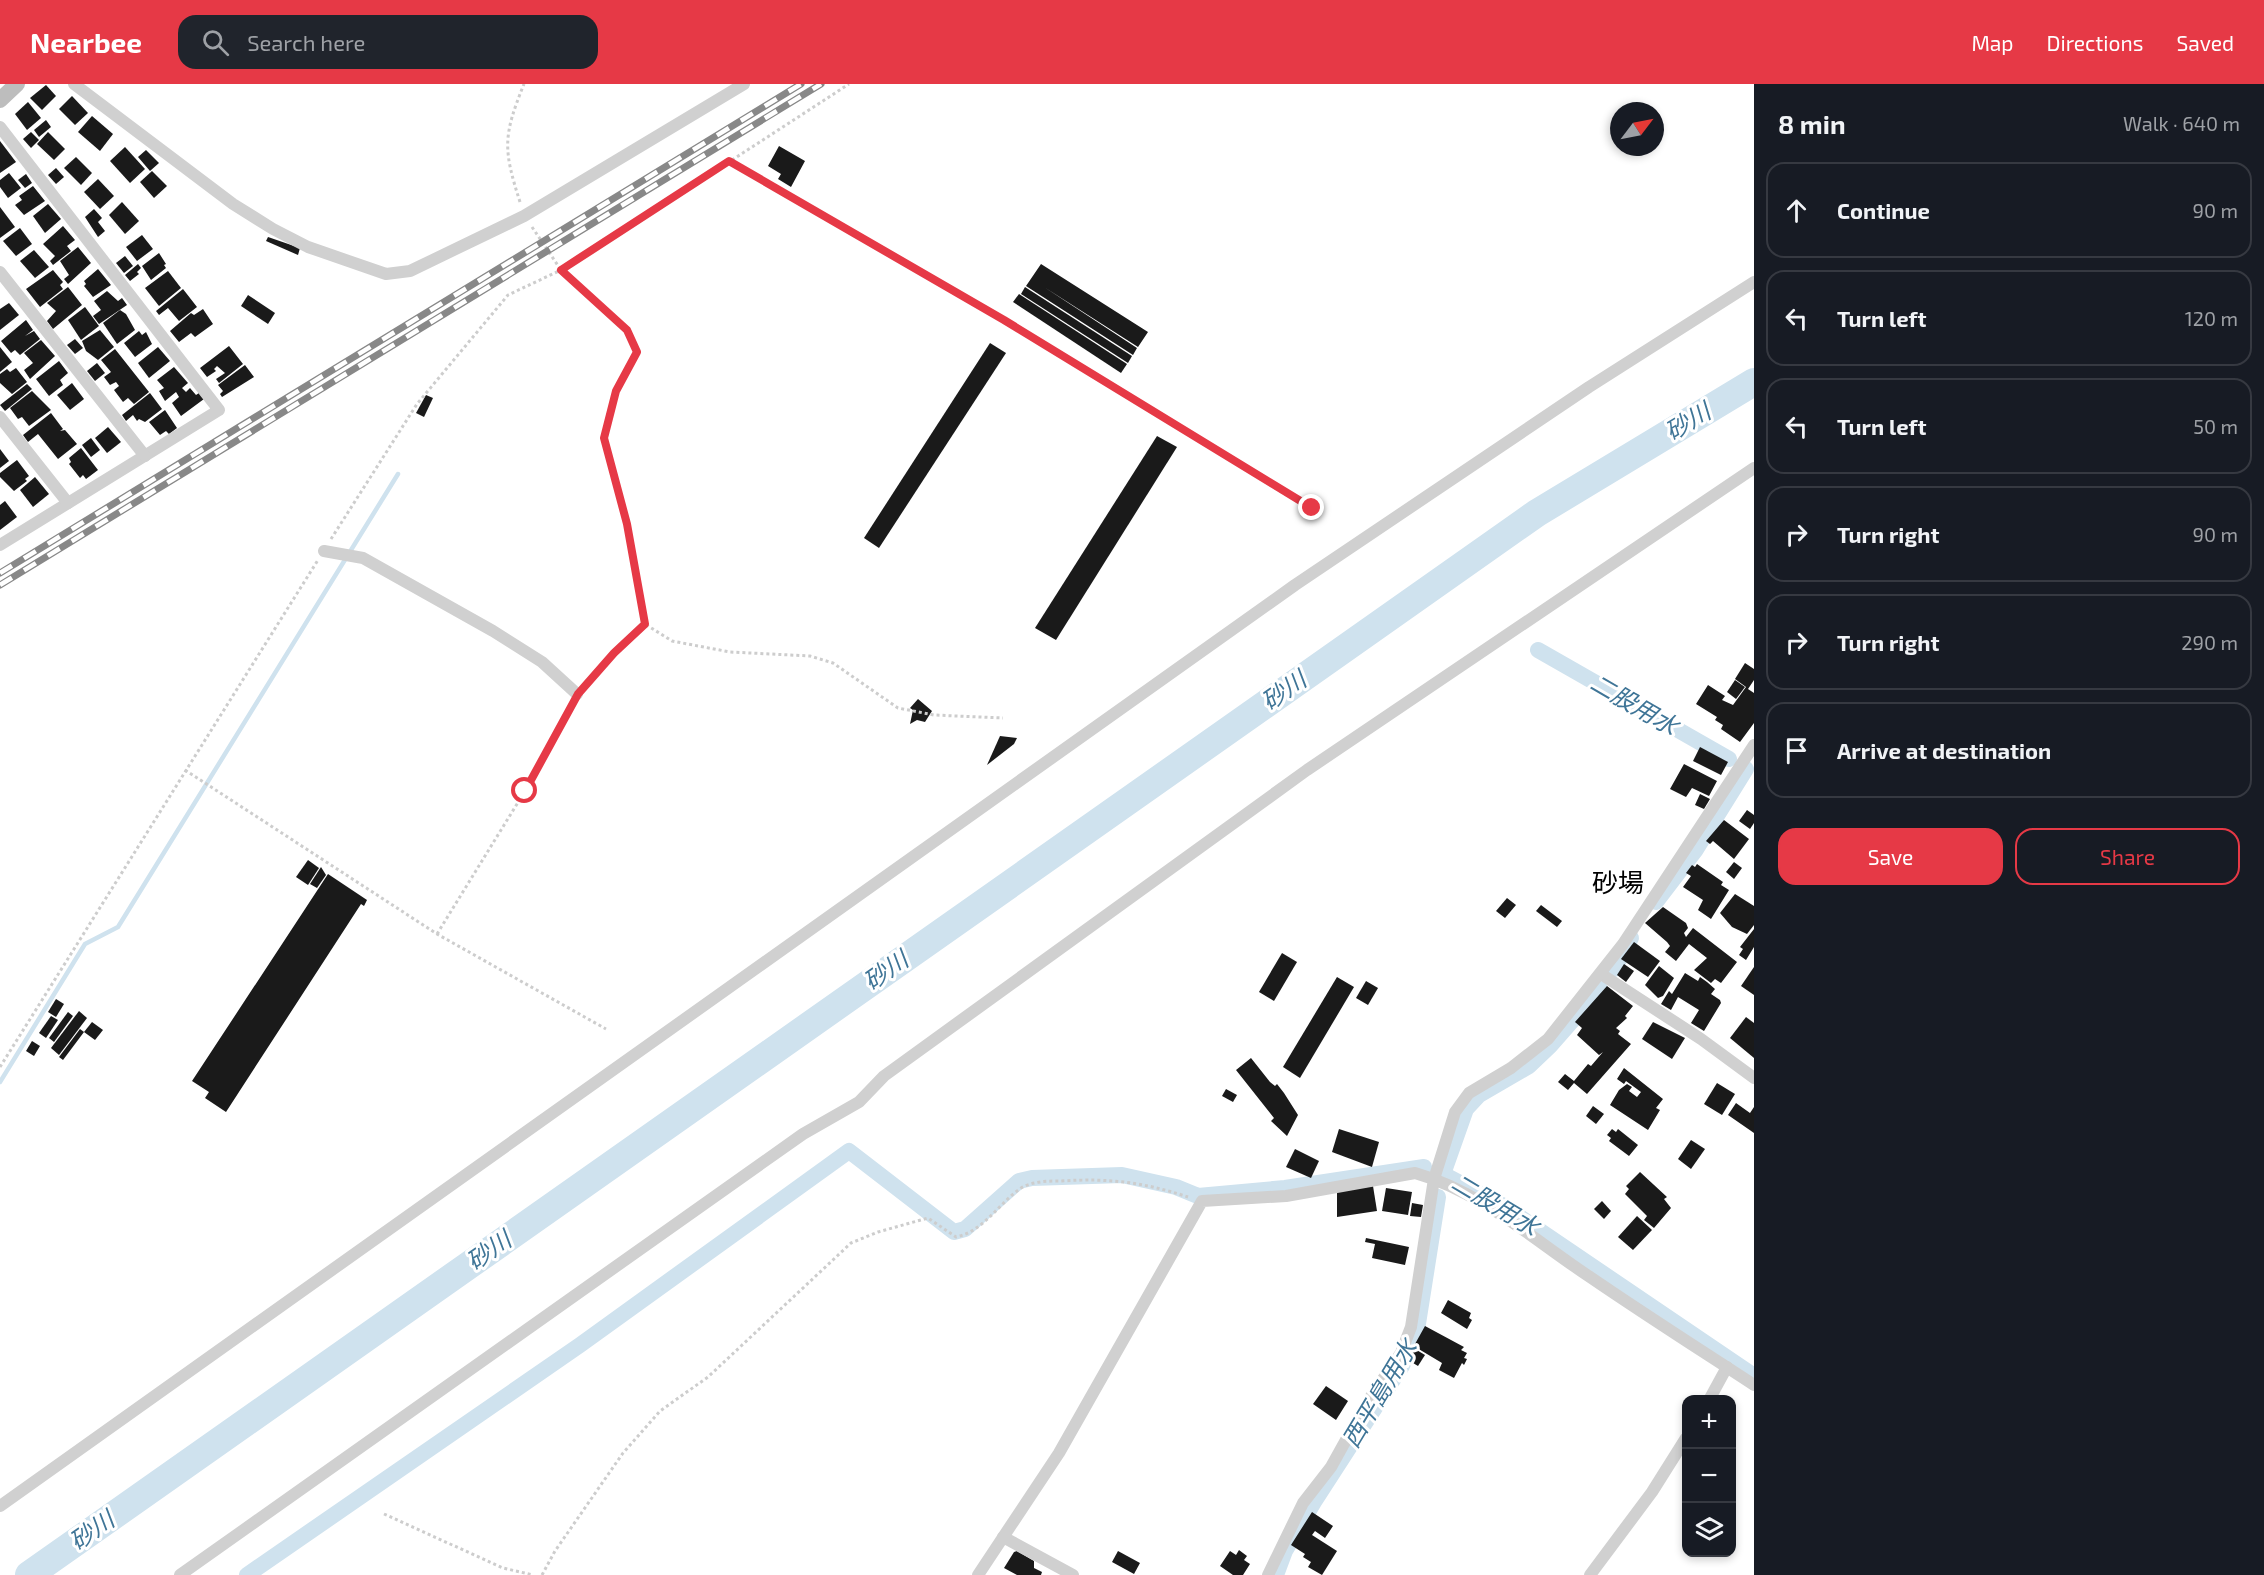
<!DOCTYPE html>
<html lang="en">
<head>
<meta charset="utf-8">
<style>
	:root { --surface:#171b24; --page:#20242c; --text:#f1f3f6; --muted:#9ea1a6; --line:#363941; --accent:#e63946 }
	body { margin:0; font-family:"Exo 2","Noto Sans JP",sans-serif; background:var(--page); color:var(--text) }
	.controls { position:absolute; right:18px; bottom:18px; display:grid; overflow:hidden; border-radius:12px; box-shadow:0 3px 9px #0003 }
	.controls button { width:54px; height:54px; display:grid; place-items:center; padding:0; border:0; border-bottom:2px solid var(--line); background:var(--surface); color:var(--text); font:30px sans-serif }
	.compass { position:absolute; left:1610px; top:18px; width:54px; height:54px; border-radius:50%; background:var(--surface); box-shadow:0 3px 9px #0003; rotate:58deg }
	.stop { position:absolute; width:18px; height:18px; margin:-14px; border:4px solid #e63946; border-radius:50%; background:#fff }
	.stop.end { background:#e63946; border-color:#fff; box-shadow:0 2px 6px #0008 }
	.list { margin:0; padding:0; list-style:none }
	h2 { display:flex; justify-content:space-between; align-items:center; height:78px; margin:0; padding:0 24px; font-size:26px }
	h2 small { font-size:20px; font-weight:400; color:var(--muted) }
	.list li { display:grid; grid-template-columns:39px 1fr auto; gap:18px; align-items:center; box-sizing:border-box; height:96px; margin:0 12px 12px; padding:0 12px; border:2px solid var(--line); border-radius:18px }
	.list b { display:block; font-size:22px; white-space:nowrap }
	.list em { font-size:20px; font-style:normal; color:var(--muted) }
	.actions { display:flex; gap:12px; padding:18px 24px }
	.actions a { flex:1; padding:14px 0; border:2px solid var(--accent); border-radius:18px; text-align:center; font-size:21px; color:var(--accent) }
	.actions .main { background:var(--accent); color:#fff }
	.icon { flex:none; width:33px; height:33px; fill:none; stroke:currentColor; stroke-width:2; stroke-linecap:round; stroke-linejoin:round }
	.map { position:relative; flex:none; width:1754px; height:1491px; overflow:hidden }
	header { display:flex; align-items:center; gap:36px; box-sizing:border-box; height:84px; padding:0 30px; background:var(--accent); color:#fff }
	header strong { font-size:28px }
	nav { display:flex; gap:33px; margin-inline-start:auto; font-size:21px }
	.search { width:420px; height:54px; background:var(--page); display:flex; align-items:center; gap:15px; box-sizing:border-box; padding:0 21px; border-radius:18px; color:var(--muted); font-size:22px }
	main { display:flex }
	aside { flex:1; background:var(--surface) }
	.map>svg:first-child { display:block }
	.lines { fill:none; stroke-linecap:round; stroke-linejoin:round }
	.stream { stroke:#cfe2ee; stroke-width:4.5 }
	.canal { stroke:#cfe2ee; stroke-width:16 }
	.river { stroke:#cfe2ee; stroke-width:28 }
	.building { fill:#1a1a1a }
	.path { stroke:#cdcdcd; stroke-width:3; stroke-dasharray:3 3; stroke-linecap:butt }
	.minor { stroke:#d0d0d0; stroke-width:12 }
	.secondary { stroke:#bdbdbd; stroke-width:16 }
	.rail-casing { stroke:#888; stroke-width:7 }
	.rail { stroke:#fff; stroke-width:4.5; stroke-dasharray:14; stroke-linecap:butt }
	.route { stroke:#e63946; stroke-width:8 }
	.labels { text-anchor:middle; stroke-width:6; stroke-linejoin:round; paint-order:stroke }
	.water-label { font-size:24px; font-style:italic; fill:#3f7597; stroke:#fff }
	.quarter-label { font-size:26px; fill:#000; stroke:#fff }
</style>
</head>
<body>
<header>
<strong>Nearbee</strong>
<div class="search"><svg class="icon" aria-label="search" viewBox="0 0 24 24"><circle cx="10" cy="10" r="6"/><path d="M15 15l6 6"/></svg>Search here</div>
<nav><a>Map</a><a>Directions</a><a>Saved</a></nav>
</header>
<main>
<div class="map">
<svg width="1754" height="1491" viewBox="0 0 1754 1491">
	<rect width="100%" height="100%" fill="#fff"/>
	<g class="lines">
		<path class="stream" d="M0,998l85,-138 33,-17 280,-453"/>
		<g class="canal">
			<path d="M1538,566l191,109"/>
			<path d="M1656,818l39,-51 51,-82"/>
			<path d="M1614,885l17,-31"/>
			<path d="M1600,905l-50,57 -21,20 -50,29 -13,14 -23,65 59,31 252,171"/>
			<path d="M247,1491l333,-230 269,-194 105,81 11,-3 54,-48 13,-3 90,-3 54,12 22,9 87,-8 139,-21"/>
			<path d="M1276,1491l9,-24 29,-49 88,-136 15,-36 21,-133"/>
		</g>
		<path class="river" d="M29,1491l1508,-1062 217,-131"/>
	</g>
	<g class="building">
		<path d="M46,1l10,11 -14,14 -12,-12z"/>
		<path d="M72,12l16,17 -13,12 -16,-16z"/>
		<path d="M28,18l13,16 -14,12 -12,-16z"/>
		<path d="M92,32l21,18 -13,17 -22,-19z"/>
		<path d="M46,36l5,7 -12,10 -5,-7z"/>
		<path d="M31,48l8,8 -8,8 -8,-9z"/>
		<path d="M48,48l17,17 -11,11 -17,-16z"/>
		<path d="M0,57l16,21 -16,11z"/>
		<path d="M779,62l26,15 -14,26 -13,-8 3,-5 -13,-8z"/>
		<path d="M125,63l20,22 -15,14 -20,-22z"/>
		<path d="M146,66l13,13 -9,8 -12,-14z"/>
		<path d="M76,73l16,16 -11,12 -17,-17z"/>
		<path d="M56,84l8,9 -8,7 -8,-9z"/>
		<path d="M152,87l15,15 -13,12 -14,-16z"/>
		<path d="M9,89l12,15 -13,10 -8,-11v-7z"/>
		<path d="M26,90l6,9 -7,5 -7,-8z"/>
		<path d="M98,95l16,17 -14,13 -16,-17z"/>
		<path d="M33,102l12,15 -21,14 -9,-10 7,-5 -3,-4z"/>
		<path d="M122,118l17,19 -14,13 -16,-19z"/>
		<path d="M48,120l13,15 -16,14 -12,-17z"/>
		<path d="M0,123l15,20 -15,11z"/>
		<path d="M94,125l8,9 -4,4 7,9 -7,6 -13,-20z"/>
		<path d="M63,142l12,14 -8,6 4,5 -18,14 -3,-4 5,-5 -12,-12z"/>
		<path d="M20,144l12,16 -16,12 -13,-15z"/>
		<path d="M142,151l11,14 -16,12 -11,-14z"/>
		<path d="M268,153l32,11 -2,7 -32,-14z"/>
		<path d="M78,163l13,16 -23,21 -4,-5 5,-4 -9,-14z"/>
		<path d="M34,166l15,17 -14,11 -15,-17z"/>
		<path d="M159,169l7,11 -2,1 2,3 -15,12 -9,-14z"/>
		<path d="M125,172l8,10 -9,7 -8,-10z"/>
		<path d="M138,180l3,4 -4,4 2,2 -9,7 -5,-6z"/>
		<path d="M1041,180l107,68 -10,15 -94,-60 93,61 -4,7 -107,-69z"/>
		<path d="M98,185l13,16 -18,12 -9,-11 2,-2 -2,-3z"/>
		<path d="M53,186l10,12 -3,3 3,4 -23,18 -14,-18z"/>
		<path d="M168,187l13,17 -22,18 -14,-18z"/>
		<path d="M68,203l14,18 -29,24 -6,-8 9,-10 -9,-8z"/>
		<path d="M1025,203l107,69 -4,7 -107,-69z"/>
		<path d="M183,205l14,18 -18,14 -11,-13 -9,7 -3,-4z"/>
		<path d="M107,207l11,10 4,-3 5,7 -28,19 -6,-8 8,-6 -7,-9z"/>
		<path d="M1019,210l108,70 -6,9 -108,-71z"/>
		<path d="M248,211l27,18 -7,11 -27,-18z"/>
		<path d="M9,219l10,12 -19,15v-21z"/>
		<path d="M85,223l14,19 -18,14 -13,-20z"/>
		<path d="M203,225l10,15 -18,13 -4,-4 -12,9 -9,-11 21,-18 3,2z"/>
		<path d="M120,226l6,4 9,16 -18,14 -14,-21z"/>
		<path d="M26,236l7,10 -8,6 9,-5 6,8 -20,16 -5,-5 -4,3 -10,-12z"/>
		<path d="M100,246l14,17 -16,13 -12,-9 -4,-10z"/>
		<path d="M139,247l3,4 4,-3 6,12 -17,13 -11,-14z"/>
		<path d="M75,255l8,9 -8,6 -8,-9z"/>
		<path d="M41,256l14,16 -25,23 -6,-9 9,-7 -9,-10z"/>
		<path d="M990,259l16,10 -127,195 -15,-10z"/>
		<path d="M229,262l14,18 -24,19 -3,-4 9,-6 -8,-7 -3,3 2,2 -9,6 -7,-9z"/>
		<path d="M0,263l12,15 -12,10z"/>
		<path d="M158,263l12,14 -21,17 -11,-15z"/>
		<path d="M115,265l34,43 -15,12 -6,-6 -5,4 -9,-12 5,-4 -3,-4 -6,3 -6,-8 7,-5 -10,-12z"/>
		<path d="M59,277l9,12 -8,7 3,5 -14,11 -13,-17z"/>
		<path d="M97,279l8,10 -10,8 -8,-10z"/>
		<path d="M245,281l9,12 -32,20 -2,-3 3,-3 -5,-6z"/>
		<path d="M174,283l14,16 -6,5 4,4 4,-4 6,7 3,-2 5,6 -23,17 -9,-13 7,-6 -3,-5 -11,9 -6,-10 5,-3 -7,-8z"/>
		<path d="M16,284l11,14 -15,12 -12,-11v-9l7,-5 3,3z"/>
		<path d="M72,299l12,16 -14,11 -13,-15z"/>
		<path d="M27,300l5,5 -27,22 -5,-6z"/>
		<path d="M32,307l19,19 -22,16 -7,-9 -4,2 -8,-11z"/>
		<path d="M150,309l12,16 -17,13 -6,-3 -2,2 -4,-6 -7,6 -4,-6z"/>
		<path d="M426,311l7,3 -9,19 -8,-4z"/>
		<path d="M165,326l12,18 -8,6 -3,-3 -6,4 -11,-13z"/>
		<path d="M51,329l12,16 -3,2 5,-1 12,14 -19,15 -20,-25 -10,8 -5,-7z"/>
		<path d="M108,343l13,15 -14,11 -12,-15z"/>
		<path d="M1157,352l20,11 -121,193 -21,-12z"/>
		<path d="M91,354l9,12 -9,7 -9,-12z"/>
		<path d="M81,364l17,22 -12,9 -3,-4 -3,3 -11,-14 2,-2 -2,-4z"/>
		<path d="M0,365l9,12 -9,7z"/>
		<path d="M17,376l12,16 -4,3 2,2 -13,10 -14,-14v-4z"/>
		<path d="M35,393l14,17 -16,13 -13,-17z"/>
		<path d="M5,417l12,16 -17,13v-25z"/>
		<path d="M1745,579l9,6v11l-6,9 6,4v30l-14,19 -19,-13 2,-4 -8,-5 2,-3 -21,-13 12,-19 17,11 -3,4 11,5 13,-18 -11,-8z"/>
		<path d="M1735,596l10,7 -9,12 -9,-7z"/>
		<path d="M918,615l14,12 -7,11 -8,-2 -7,4 3,-14 -3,-2z"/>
		<path d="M1000,652l17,2 -3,6 -27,21z"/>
		<path d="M1700,663l28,15 -7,13 -28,-14z"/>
		<path d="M1684,680l33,17 -8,15 -17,-8 -6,9 -16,-8z"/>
		<path d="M1700,710l10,5 -6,10 -9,-4z"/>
		<path d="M1747,726l7,5v8l-4,6 -11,-8z"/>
		<path d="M1724,736l25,19 -15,20 -21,-18 -3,3 -4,-3z"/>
		<path d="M308,776l11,8 -11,17 -12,-8z"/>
		<path d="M1734,778l8,6 -8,11 -8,-7z"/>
		<path d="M1697,780l26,18 -2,3 8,5 -18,29 -13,-9 5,-10 -20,-13 8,-11 -5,-3 6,-8 3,2z"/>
		<path d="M321,783l5,8 -9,13 -7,-4z"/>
		<path d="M328,790l39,26 -3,6 -3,-2 -135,208 -21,-14 4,-6 -17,-11z"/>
		<path d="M1735,810l19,12v19l-7,9 -15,-7 -12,-14z"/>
		<path d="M1507,814l9,7 -11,13 -9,-7z"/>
		<path d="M1541,821l21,16 -5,6 -21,-16z"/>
		<path d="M1663,823l23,16 2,5 -4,5 2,4 7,-9 44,34 -16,21 -6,-4 -4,4 -17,-13 13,-12 -18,-14 -13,17 -11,-9 5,-6 -3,-4 -22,-19z"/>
		<path d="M1754,845v18l-8,13 -7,-5 4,-6 -3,-2z"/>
		<path d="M1634,858l26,19 -12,16 -27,-18z"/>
		<path d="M1282,869l15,9 -23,39 -15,-9z"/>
		<path d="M1624,880l10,7 -8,11 -9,-7z"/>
		<path d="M1659,882l15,12 -11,18 -5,2 -13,-13z"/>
		<path d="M1754,883v28l-13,-9z"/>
		<path d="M1685,889l13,8 2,-4 7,5 8,7 -4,5 9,6 1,3 -17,28 -13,-8 8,-13 -21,-13 -7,13 -10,-6 8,-13 3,3z"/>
		<path d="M1337,893l17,10 -54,91 -17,-11z"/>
		<path d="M1366,897l12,7 -10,17 -12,-7z"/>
		<path d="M1607,902l26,20 -8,10 2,2 -11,10 4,3 -2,3 13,10 -44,50 -13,-11 -6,7 -10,-8 7,-8 9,7 14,-17 3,2 12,-14 -4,3 -22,-20 5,-7 -7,-6z"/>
		<path d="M56,915l8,5 -8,13 -8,-5z"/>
		<path d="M79,927l8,7 -28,37 -8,-7z"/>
		<path d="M68,928l5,4 -19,26 -5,-4z"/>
		<path d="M51,932l7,4 -12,18 -7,-5z"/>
		<path d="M1746,933l8,6v35l-24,-20z"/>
		<path d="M92,938l11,8 -8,10 -11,-8z"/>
		<path d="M1653,938l32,16 -13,21 -30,-20z"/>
		<path d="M80,945l4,3 -21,28 -4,-3z"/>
		<path d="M32,957l8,5 -6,10 -8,-5z"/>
		<path d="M1251,974l19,24 5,4 2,-2 7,9 14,22 -11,21 -16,-15 3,-3 -38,-48z"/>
		<path d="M1624,984l39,31 -7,9 4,2 -12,20 -38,-25 9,-15 8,-6 5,3 -3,4 8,6 4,-5 -15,-11 -2,3 -7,-5z"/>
		<path d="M1717,999l18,11 -13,21 -18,-11z"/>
		<path d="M1226,1005l11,6 -4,7 -11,-6z"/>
		<path d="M1736,1019l14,10 4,-6v26l-26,-18z"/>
		<path d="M1593,1022l11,8 -8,10 -10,-8z"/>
		<path d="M1339,1045l40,13 -7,25 -40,-15z"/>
		<path d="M1612,1045l4,3 2,-3 20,16 -9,11 -20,-15 2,-3 -4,-3z"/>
		<path d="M1691,1056l14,9 -14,20 -13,-10z"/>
		<path d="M1295,1065l24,12 -8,17 -25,-11z"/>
		<path d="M1640,1088l27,25 -3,2 7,9 -17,20 -10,-8 3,-4 -22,-22 4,-5 -3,-3z"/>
		<path d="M1373,1102l4,25 -40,6v-25z"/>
		<path d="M1386,1104l26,4 -4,23 -26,-4z"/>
		<path d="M1602,1117l9,10 -7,8 -10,-10z"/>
		<path d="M1412,1119l11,2 -2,12 -11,-1z"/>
		<path d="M1637,1132l15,14 -19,20 -15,-13z"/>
		<path d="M1366,1154l43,9 -4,18 -33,-7 3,-14 -10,-2z"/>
		<path d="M1448,1216l23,13 -2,5 3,2 -5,9 -26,-16z"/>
		<path d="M1425,1242l39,21 -3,3 6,3 -3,5 3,1 -3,6 -2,-2 -8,15 -15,-8 3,-7 -25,-15 -2,-4z"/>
		<path d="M1415,1265l10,6 -7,11 -10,-6z"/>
		<path d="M1326,1302l22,15 -12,19 -23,-16z"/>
		<path d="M1312,1428l21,14 -8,12 -10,-7 -3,4 25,16 -15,24 -14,-8 3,-5 -8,-5 2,-3 -14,-9z"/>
		<path d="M1239,1466l8,6 -3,4 6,4 -7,11h-10l-13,-9 10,-15 6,4z"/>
		<path d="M1017,1467l17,10v7l8,4 -1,3h-24l-13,-7 10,-16z"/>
		<path d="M1118,1467l22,12 -6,11 -22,-12z"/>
	</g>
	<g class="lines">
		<g class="path">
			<path d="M729,77l275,159 310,192"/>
			<path d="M520,118c-17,-53 -17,-66 4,-118"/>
			<path d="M532,143l29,43 66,60 10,22 -21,39 -12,47 23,86 18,100 27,17 58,11 80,4 23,7 65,45 36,7 69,3"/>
			<path d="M331,455l86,-135 91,-109 53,-25 28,-17 260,-169"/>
			<path d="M585,601l29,-32 31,-29"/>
			<path d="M185,686l252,164 169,95"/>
			<path d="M437,850l88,-143 47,-86"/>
			<path d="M0,983l318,-507"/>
			<path d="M384,1430l119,54 30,7"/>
			<path d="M542,1491l13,-24 68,-98 37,-42 48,-34 143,-134 27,-11 50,-14 28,19c28,-6 42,-33 65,-49 12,-7 27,-7 40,-7 48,-3 82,1 127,16"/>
		</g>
		<g class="minor">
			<path d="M74,0l159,120 40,25 35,18 78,27 24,-3 114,-55 220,-132"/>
			<path d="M0,43l219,283 -219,135"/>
			<path d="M0,188l145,184"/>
			<path d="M0,333l68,86"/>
			<path d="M324,467l39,7 130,73 49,31 35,32"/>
			<path d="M1601,890l100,65 53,39"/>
			<path d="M1709,1316l18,-33"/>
			<path d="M0,1422l1295,-921 294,-198 165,-105"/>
			<path d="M1003,1453l70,38"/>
			<path d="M180,1491l623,-441 56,-32 25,-26 423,-306 447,-302"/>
			<path d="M978,1491l81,-122 143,-252 84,-5 129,-23c67,19 119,67 175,104 54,37 109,72 164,108"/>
			<path d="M1268,1491l35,-72 28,-36 35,-63 35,-51 10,-26 23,-148 21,-67 14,-19 42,-25 37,-29 75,-95 131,-199"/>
			<path d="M1590,1491l62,-83 34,-54"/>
		</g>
		<path class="secondary" d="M0,16l17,-16"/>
		<defs>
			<g id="rail">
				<path d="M0,489l801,-489"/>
				<path d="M0,501l821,-501"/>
			</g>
		</defs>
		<use href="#rail" class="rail-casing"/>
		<use href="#rail" class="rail"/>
	</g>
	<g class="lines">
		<path class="route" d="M525,707l53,-97 36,-41 31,-29 -18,-100 -23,-86 12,-47 21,-39 -10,-22 -66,-60 168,-109 275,159 308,188"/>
	</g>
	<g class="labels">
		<g class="water-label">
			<text transform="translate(1688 338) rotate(-31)" y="8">砂川</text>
			<text transform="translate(1284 607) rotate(-35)" y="8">砂川</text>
			<text transform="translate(1634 621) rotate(30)" y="8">二股用水</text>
			<text transform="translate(886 887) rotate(-35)" y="8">砂川</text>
			<text transform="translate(1495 1121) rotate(31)" y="8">二股用水</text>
			<text transform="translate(489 1167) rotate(-35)" y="8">砂川</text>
			<text transform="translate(1380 1310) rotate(-59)" y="8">西平島用水</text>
			<text transform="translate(92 1447) rotate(-35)" y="8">砂川</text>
		</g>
		<g class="quarter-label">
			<text x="1618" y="808">砂場</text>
		</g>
	</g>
</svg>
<div class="controls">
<button>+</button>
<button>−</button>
<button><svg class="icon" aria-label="layers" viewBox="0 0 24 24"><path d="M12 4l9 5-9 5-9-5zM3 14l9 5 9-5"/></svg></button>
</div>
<svg class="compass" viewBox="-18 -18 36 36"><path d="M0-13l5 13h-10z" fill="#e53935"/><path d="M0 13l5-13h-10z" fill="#9ea1a6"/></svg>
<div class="stop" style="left:525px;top:707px"></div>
<div class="stop end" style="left:1312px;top:424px"></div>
</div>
<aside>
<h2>8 min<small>Walk · 640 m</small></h2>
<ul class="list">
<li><svg class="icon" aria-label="ahead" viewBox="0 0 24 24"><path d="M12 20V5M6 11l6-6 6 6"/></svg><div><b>Continue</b></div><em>90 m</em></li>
<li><svg class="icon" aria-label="left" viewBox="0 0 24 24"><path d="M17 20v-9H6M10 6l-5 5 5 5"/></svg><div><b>Turn left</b></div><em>120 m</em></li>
<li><svg class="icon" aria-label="left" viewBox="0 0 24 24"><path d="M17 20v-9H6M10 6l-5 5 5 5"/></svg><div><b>Turn left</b></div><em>50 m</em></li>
<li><svg class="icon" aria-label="right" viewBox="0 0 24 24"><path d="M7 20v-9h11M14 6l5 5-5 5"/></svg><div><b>Turn right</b></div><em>90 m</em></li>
<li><svg class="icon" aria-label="right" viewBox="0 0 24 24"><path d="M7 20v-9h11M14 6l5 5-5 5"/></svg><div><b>Turn right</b></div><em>290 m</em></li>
<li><svg class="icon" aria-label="arrive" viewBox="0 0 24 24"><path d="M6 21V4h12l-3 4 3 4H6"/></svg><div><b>Arrive at destination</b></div></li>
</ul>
<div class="actions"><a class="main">Save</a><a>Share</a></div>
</aside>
</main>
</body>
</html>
